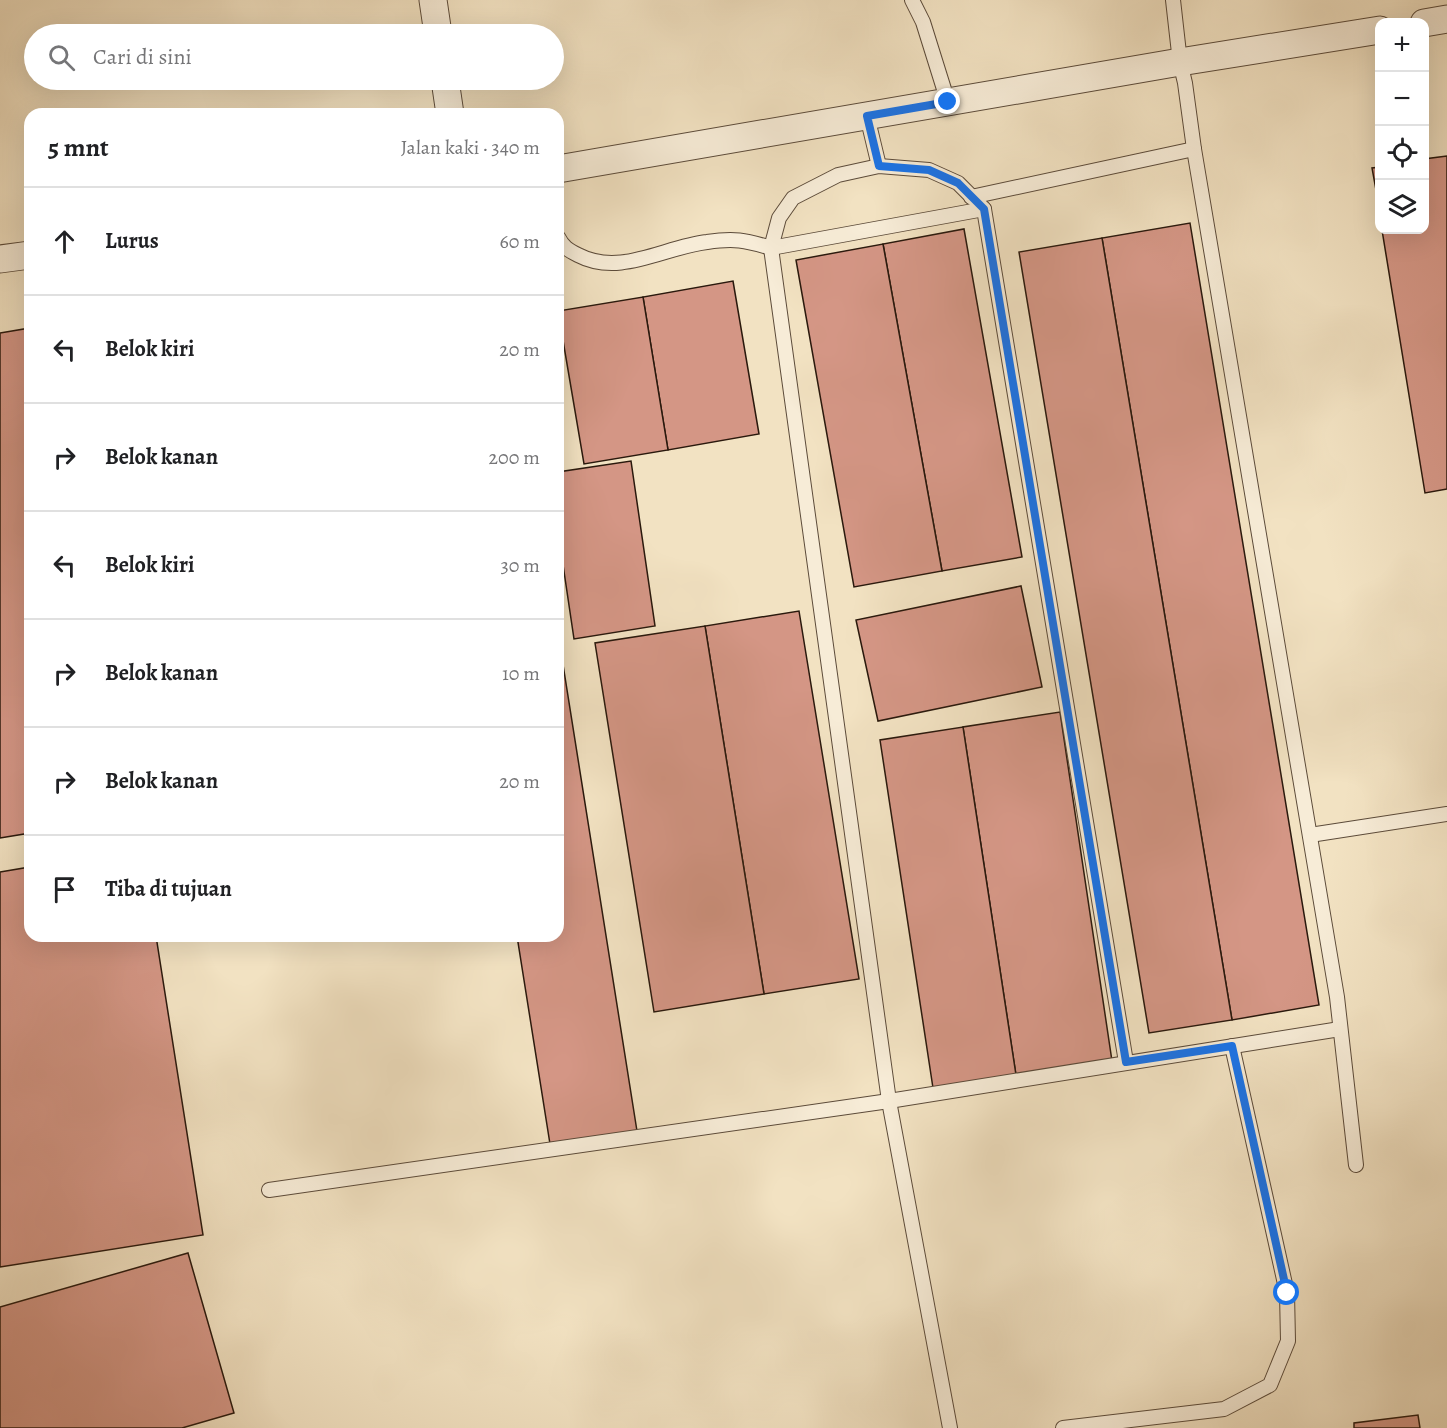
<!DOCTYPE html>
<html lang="id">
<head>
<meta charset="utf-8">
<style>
	:root { --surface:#fff; --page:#f2f2f2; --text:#202124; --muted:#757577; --line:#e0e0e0 }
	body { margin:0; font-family:Alegreya,serif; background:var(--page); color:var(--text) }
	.controls { position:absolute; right:18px; top:18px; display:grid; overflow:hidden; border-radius:12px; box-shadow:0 6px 24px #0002 }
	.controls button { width:54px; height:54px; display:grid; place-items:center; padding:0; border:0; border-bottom:2px solid var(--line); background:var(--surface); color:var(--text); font:30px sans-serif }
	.stop { position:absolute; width:18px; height:18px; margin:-14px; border:4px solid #1a73e8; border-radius:50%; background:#fff }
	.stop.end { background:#1a73e8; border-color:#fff; box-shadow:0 2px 6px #0008 }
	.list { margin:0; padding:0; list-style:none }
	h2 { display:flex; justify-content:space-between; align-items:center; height:78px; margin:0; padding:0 24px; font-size:26px }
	h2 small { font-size:20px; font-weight:400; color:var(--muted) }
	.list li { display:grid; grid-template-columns:39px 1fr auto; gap:18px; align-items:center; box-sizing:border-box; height:108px; padding:0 24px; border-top:2px solid var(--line) }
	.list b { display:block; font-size:22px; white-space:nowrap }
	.list em { font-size:20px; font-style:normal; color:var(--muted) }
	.icon { flex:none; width:33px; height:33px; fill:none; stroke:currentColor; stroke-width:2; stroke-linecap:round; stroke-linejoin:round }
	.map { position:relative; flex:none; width:1447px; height:1428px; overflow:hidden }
	.search { position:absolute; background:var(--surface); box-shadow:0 6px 24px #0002; left:24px; top:24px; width:540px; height:66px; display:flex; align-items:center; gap:15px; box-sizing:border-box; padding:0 21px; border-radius:33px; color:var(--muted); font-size:22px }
	.panel { position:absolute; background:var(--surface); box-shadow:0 6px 24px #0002; left:24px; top:108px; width:540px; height:834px; border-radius:18px }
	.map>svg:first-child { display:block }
	.building { fill:#d49685; stroke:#2a190d; stroke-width:1.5 }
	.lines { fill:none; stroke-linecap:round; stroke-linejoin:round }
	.lane-casing { stroke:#5c4b3a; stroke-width:16 }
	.street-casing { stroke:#5c4b3a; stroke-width:29 }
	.lane { stroke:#f7ecd7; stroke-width:14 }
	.street { stroke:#f7ecd7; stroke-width:27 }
	.route { stroke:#1a73e8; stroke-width:8 }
</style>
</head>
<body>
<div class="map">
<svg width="1447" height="1428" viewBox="0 0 1447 1428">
	<rect width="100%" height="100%" fill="#f2e2c2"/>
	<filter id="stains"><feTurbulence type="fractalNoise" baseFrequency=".00333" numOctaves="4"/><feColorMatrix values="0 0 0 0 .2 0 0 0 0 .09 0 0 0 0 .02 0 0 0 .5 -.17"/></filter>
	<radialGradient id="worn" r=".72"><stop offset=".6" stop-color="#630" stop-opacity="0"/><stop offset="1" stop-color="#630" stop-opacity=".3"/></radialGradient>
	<g class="building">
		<path d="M1447,156v333l-22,4 -43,-263h42v-71z"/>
		<path d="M1380,167v45l-8,-44z"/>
		<path d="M1190,223l129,782 -87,15 -130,-782z"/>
		<path d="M964,229l58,328 -80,14 -59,-327z"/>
		<path d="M1102,238l130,782 -83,13 -130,-781z"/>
		<path d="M883,244l59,327 -88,16 -58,-327z"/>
		<path d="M733,281l26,153 -91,16 -25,-153z"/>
		<path d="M643,297l25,153 -84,14 -26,-153z"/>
		<path d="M30,328v505l-30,5v-505z"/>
		<path d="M631,461l24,165 -81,13 -16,-108v-59z"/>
		<path d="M1021,586l21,101 -164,34 -22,-101z"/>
		<path d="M799,611l60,368 -95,15 -59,-368z"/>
		<path d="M705,626l59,368 -110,18 -59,-369z"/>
		<path d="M558,633l79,498 -87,13 -33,-208h41z"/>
		<path d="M1060,712l52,349 -96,14 -53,-348z"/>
		<path d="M963,727l53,348 -83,13 -53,-348z"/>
		<path d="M30,867v69h126l47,299 -203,32v-395z"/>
		<path d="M188,1253l46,160 -52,15h-182v-121z"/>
		<path d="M1418,1415l2,13h-66v-5z"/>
	</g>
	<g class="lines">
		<defs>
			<g id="lane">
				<path d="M912,0l11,22 25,80"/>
				<path d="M1173,0l7,62 5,21 9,66 143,848 19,168"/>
				<path d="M867,116l12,50"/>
				<path d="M971,197l223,-48"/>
				<path d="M558,237c5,10 10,13 20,18 42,22 86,-8 129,-13 27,-4 38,-2 64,6l213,-39"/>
				<path d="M1310,835l137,-21"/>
				<path d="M269,1190l620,-89 451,-72"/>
				<path d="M950,1428l-61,-327 -118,-853 8,-30 14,-20 45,-23 41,-9 50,4 29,13 26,26 142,853"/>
				<path d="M1063,1428l161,-19 46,-24 18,-44 -1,-48 -55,-247"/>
			</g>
			<g id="street">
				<path d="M433,0l5,34"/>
				<path d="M1424,23l23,-4"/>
				<path d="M445,80l5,34"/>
				<path d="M558,169l622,-107 200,-32"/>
				<path d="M0,259l30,-4"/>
			</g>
		</defs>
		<use href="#lane" class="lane-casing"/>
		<use href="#street" class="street-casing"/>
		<use href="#lane" class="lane"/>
		<use href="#street" class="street"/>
	</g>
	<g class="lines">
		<path class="route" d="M948,102l-81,14 12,50 50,4 29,13 26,26 142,853 106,-16 55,247"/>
	</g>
	<rect width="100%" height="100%" filter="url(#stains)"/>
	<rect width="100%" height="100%" fill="url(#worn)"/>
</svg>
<div class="controls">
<button>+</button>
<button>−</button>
<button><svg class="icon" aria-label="locate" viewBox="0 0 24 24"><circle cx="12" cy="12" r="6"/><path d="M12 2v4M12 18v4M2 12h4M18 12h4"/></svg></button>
<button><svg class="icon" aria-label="layers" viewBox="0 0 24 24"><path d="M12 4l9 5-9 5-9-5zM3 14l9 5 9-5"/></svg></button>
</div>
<div class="stop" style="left:1287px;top:1293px"></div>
<div class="stop end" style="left:948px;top:102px"></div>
<div class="search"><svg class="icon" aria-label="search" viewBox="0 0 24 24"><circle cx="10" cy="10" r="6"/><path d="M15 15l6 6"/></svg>Cari di sini</div>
<section class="panel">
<h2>5 mnt<small>Jalan kaki · 340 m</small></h2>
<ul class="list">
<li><svg class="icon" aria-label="ahead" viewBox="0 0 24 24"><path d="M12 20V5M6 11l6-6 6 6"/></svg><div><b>Lurus</b></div><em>60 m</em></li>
<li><svg class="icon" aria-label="left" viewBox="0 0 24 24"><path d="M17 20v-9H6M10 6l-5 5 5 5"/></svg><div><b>Belok kiri</b></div><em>20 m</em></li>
<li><svg class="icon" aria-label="right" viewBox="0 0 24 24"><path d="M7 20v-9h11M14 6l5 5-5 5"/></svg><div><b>Belok kanan</b></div><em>200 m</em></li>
<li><svg class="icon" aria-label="left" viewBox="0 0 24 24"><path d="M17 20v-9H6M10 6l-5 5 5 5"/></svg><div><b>Belok kiri</b></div><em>30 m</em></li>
<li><svg class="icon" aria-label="right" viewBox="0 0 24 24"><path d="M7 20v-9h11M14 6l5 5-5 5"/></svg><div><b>Belok kanan</b></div><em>10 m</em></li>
<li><svg class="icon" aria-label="right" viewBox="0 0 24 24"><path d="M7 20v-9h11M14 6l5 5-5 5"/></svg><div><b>Belok kanan</b></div><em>20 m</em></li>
<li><svg class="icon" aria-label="arrive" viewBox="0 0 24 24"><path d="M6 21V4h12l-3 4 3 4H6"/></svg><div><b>Tiba di tujuan</b></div></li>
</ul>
</section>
</div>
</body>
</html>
